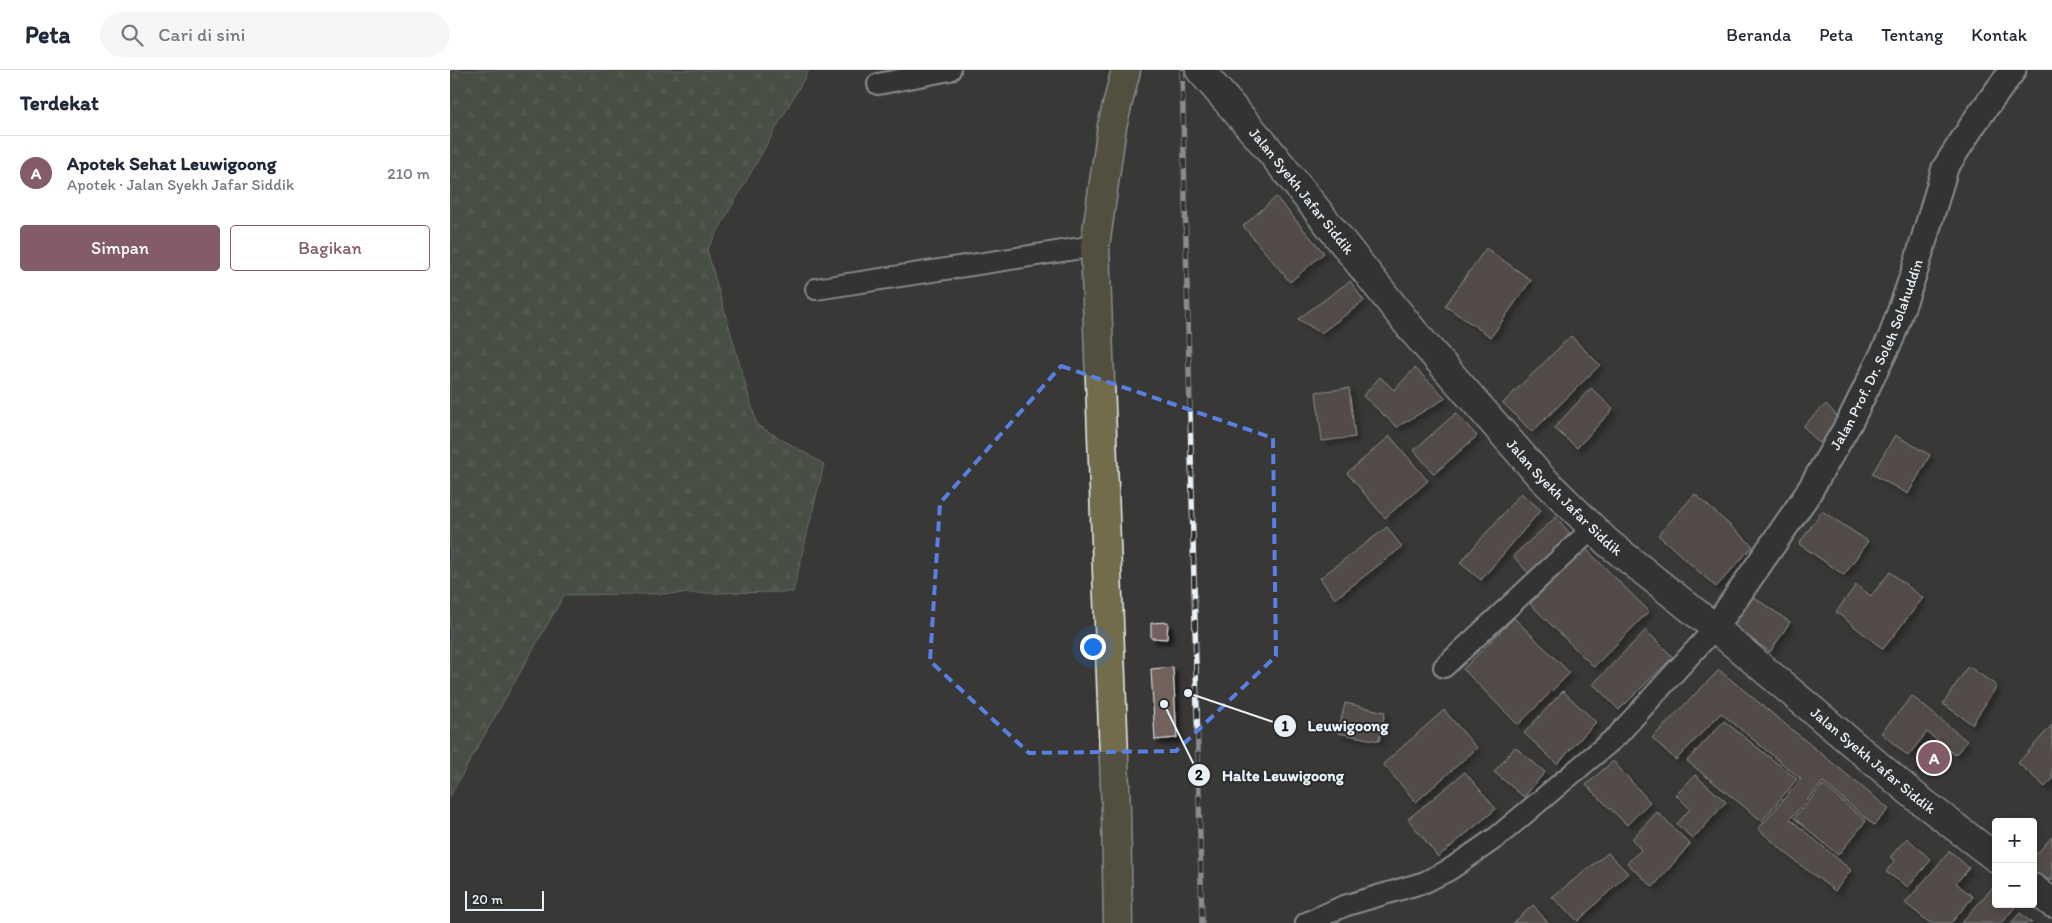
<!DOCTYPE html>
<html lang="id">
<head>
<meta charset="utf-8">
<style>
	:root { --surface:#fff; --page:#f6f6f7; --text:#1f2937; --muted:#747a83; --line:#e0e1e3; --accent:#845c67 }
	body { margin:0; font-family:Itim,sans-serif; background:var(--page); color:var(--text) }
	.controls { position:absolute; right:15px; bottom:15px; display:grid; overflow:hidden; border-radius:5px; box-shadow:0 2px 8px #0003 }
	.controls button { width:45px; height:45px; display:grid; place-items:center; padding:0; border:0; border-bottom:1px solid var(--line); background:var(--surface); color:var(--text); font:25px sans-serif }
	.scale { position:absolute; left:15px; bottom:12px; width:79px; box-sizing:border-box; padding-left:5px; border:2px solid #e8f1f8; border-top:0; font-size:14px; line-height:18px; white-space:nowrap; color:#e8f1f8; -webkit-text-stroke:4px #2a2d2e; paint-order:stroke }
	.you { position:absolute; left:642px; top:576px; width:18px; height:18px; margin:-12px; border:4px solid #fff; border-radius:50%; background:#1a73e8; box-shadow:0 0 0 8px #1a73e833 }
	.badge { display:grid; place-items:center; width:32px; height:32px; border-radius:50%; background:var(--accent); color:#fff; font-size:16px; font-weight:700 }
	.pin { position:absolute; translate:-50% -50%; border:2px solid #fff; box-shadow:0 1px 5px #0006 }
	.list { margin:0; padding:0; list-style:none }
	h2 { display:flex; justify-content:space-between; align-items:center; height:65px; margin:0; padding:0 20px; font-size:21px }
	h2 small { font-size:16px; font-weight:400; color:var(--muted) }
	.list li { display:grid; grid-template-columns:32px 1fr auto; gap:15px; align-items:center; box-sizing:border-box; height:75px; padding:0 20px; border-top:1px solid var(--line) }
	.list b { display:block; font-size:19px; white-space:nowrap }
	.list p { margin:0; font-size:16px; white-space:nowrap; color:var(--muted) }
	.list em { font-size:16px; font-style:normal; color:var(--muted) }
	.actions { display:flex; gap:10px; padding:15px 20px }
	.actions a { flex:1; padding:11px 0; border:1px solid var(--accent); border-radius:5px; text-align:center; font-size:18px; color:var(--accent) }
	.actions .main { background:var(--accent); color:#fff }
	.icon { flex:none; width:28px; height:28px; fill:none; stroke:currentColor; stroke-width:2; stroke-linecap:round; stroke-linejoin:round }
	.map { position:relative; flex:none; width:1602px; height:853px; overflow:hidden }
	header { display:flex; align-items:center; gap:30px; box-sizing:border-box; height:70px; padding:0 25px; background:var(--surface); border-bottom:1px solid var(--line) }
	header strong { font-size:24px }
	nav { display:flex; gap:28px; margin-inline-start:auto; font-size:18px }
	.search { width:350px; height:45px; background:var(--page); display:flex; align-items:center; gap:12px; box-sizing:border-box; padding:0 18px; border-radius:28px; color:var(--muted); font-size:19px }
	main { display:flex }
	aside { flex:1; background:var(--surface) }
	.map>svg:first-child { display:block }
	.forest { fill:url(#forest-firs); stroke:#a1ada5 }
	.building { fill:#73625c; stroke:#e8f1f8; filter:url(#shadow) }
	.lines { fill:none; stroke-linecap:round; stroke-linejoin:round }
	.minor-casing { stroke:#e8f1f8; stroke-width:24 }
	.tertiary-casing { stroke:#e8f1f8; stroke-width:29 }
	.secondary-casing { stroke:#e8f1f8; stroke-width:31 }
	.primary-casing { stroke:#e8f1f8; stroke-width:31 }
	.minor { stroke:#2a2d2e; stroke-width:20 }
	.tertiary { stroke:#2a2d2e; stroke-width:25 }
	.secondary { stroke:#2a2d2e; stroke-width:28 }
	.primary { stroke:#726c4b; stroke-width:28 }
	.rail-casing { stroke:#e8f1f8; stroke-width:5.5 }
	.rail { stroke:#2a2d2e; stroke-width:4; stroke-dasharray:11; stroke-linecap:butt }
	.marked { fill:none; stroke:#5a7fe2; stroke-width:4; stroke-dasharray:10 6; stroke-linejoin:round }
	.labels { text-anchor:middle; stroke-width:4; stroke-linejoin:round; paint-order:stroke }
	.street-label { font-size:15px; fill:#e8f1f8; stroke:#2a2d2e }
	.leader { fill:none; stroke:#e8f1f8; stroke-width:2 }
	.callout-dot { fill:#e8f1f8; stroke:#2a2d2e; stroke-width:2 }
	.mark-label { font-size:15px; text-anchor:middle; font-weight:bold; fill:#111 }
	.callout-label { font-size:16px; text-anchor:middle; font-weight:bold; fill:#e8f1f8; stroke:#2a2d2e; stroke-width:4; stroke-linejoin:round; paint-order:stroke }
</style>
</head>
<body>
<header>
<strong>Peta</strong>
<div class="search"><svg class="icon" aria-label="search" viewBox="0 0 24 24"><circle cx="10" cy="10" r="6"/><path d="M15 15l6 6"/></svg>Cari di sini</div>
<nav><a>Beranda</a><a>Peta</a><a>Tentang</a><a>Kontak</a></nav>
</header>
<main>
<aside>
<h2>Terdekat<small></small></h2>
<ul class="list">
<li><span class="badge">A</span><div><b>Apotek Sehat Leuwigoong</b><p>Apotek · Jalan Syekh Jafar Siddik</p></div><em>210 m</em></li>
</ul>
<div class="actions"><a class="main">Simpan</a><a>Bagikan</a></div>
</aside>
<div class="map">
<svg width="1602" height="853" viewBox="0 0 1602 853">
	<defs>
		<pattern id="forest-firs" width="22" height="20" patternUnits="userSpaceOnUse" patternTransform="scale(1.25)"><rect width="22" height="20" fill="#5a6952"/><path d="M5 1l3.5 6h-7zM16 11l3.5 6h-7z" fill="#727f6c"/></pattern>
		<filter id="shadow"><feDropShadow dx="4.5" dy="4.5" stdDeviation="2.5" flood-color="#0009"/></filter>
	</defs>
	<rect width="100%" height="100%" fill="#393837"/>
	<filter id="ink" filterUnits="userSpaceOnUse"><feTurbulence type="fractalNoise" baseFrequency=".02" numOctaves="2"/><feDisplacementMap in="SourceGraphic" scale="10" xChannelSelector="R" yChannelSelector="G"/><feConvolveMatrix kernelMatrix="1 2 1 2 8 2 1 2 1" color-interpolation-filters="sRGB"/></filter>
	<g filter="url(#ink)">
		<path class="forest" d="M0,0h359l-102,180 50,175 67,39 -31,128 -229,3 -114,201z"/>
		<g class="building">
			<path d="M826,127l48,56 -34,29 -47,-56z"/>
			<path d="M1036,178l45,32 -40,57 -46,-31z"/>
			<path d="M900,211l14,20 -43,32 -23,-14z"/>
			<path d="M1121,266l29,29 -68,67 -29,-29z"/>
			<path d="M965,298l31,30 -49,29 -34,-31 17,-19 14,13z"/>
			<path d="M899,318l6,49 -33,4 -6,-49z"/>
			<path d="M1141,318l22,21 -36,39 -23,-20z"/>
			<path d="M1376,334l16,17 -23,22 -16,-17z"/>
			<path d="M1006,343l21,23 -43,38 -20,-24z"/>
			<path d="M1445,365l35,20 -22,39 -36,-20z"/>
			<path d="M940,366l38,45 -43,37 -38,-45z"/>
			<path d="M1071,423l20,17 -60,70 -21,-17z"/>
			<path d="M1245,424l58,52 -37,41 -58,-52z"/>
			<path d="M1372,441l46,30 -24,34 -45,-31z"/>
			<path d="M1106,447l16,19 -43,38 -16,-18z"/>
			<path d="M937,457l15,20 -67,52 -15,-21z"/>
			<path d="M1135,478l64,63 -55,56 -64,-63z"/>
			<path d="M1440,502l33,26 -40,51 -47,-37 20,-27 15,11z"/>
			<path d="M1302,526l38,26 -20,30 -38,-27z"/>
			<path d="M1064,548l56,55 -52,52 -55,-56z"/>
			<path d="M718,552l-1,17 -16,-1v-15z"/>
			<path d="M1196,560l27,27 -54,53 -26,-26z"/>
			<path d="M1518,596l29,20 -25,38 -29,-20z"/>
			<path d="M723,597l4,71 -22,2 -4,-71z"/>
			<path d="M1269,600l170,139 -15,16 -51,-43 -33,37 61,51 -16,21 -41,-31 -36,-31 43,-50 -80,-66 -45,47 -24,-22z"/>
			<path d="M1113,621l33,31 -39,42 -33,-31z"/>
			<path d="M1462,626l55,45 -12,14 -28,-23 -19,24 -27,-23z"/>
			<path d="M895,633l40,9 -6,29 -41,-8z"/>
			<path d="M994,640l33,38 -61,54 -33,-38z"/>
			<path d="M1274,651l73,58 -35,42 -75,-60z"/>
			<path d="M1602,655v55l-7,7 -27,-24z"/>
			<path d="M1065,677l30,25 -21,25 -30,-25z"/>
			<path d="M1163,691l37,41 -23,23 -41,-40z"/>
			<path d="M1015,702l31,37 -58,48 -30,-38z"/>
			<path d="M1245,705l31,27 -33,37 -16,-15 13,-15 -14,-14z"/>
			<path d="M1373,715l43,36 -28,34 -44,-37z"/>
			<path d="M1207,742l33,32 -37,43 -26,-24 14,-13 -9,-11z"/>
			<path d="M1602,767v44l-19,-9v-14z"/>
			<path d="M1457,768l24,22 -23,27 -22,-15 9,-12 -5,-3z"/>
			<path d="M1500,781l19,17 -13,15 17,14 -22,26h-21l-25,-20z"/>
			<path d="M1158,783l20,20 -50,48 -26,-24z"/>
			<path d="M1542,818l4,3v13h16l3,3 -13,16h-41z"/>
			<path d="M1083,835l15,18h-35z"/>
			<path d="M1570,843l12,10h-21z"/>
		</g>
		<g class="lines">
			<defs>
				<g id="minor">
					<path d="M428,14l72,-14"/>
					<path d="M366,219l279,-43"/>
					<path d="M994,597l149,-139"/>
					<path d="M856,853l38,-17 81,-24 24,-12 48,-33 120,-101 98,-108"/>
				</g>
				<g id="tertiary">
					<path id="s1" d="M1265,558l92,-133 42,-72 42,-85 24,-68 30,-102 31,-48 37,-50"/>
				</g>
				<g id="secondary">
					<path id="s2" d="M750,0l66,76 148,186 126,144 67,66 108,86 201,169 80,61"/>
					<path d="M1583,818l19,15"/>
				</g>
				<path id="primary" d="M668,853l-2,-111 -21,-566 17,-120 14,-56"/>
			</defs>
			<use href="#minor" class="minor-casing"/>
			<use href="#tertiary" class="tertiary-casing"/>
			<use href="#secondary" class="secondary-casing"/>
			<use href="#primary" class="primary-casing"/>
			<use href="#minor" class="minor"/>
			<use href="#tertiary" class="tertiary"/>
			<use href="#secondary" class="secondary"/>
			<use href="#primary" class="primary"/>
			<defs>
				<path id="rail" d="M732,0l20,853"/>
			</defs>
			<use href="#rail" class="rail-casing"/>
			<use href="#rail" class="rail"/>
		</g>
	</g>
	<path d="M0 0H1602V853H0ZM611,296l212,72 3,218 -100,95 -147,2 -99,-92 10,-158z" fill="#393837" fill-opacity=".55" fill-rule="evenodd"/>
	<path class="marked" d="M611,296l212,72 3,218 -100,95 -147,2 -99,-92 10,-158z"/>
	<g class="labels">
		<g class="street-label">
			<text dy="5" stroke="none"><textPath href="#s2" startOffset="158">Jalan Syekh Jafar Siddik</textPath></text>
			<text dy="5" stroke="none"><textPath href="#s1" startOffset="319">Jalan Prof. Dr. Soleh Solahuddin</textPath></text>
			<text dy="5" stroke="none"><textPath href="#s2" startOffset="562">Jalan Syekh Jafar Siddik</textPath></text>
			<text dy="5" stroke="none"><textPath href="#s2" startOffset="968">Jalan Syekh Jafar Siddik</textPath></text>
		</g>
	</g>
	<path class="leader" d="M738 623L835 656M714 634L749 705"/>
	<g class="callout-dot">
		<circle cx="738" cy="623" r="5"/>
		<circle cx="714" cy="634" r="5"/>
		<circle cx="835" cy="656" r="12"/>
		<circle cx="749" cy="705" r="12"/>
	</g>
	<g class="mark-label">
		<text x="835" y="661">1</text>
		<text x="749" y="710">2</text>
	</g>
	<g class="callout-label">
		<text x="898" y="661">Leuwigoong</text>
		<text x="833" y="711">Halte Leuwigoong</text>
	</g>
</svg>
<div class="controls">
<button>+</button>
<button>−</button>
</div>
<div class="scale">20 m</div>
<div class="you"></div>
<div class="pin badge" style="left:1484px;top:688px">A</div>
</div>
</main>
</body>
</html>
